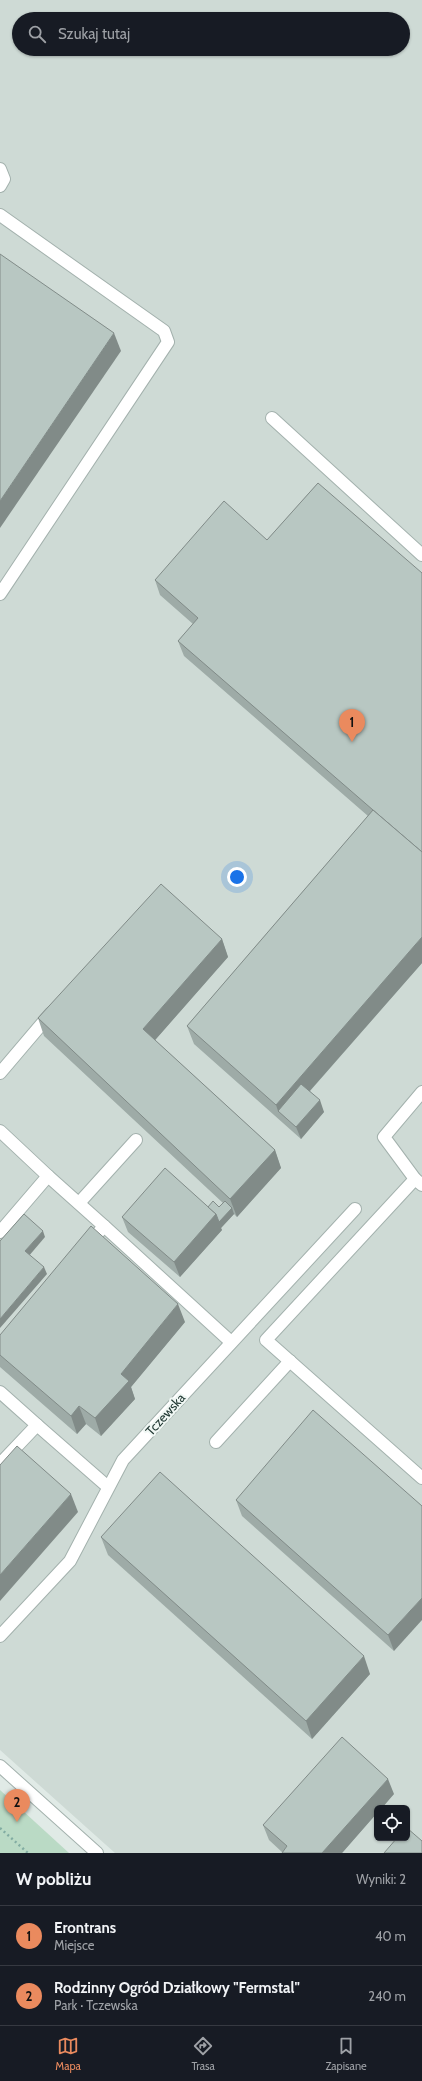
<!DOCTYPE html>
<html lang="pl">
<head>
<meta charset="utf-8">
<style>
	:root { --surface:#171b24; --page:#20242c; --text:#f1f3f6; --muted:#9ea1a6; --line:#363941; --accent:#ea8a5e }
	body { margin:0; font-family:Cabin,sans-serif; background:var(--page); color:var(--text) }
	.controls { position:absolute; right:12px; bottom:12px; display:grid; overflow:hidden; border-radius:6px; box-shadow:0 1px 3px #0004 }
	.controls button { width:36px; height:36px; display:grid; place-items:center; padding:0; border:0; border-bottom:1px solid var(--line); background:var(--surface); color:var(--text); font:20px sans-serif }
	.you { position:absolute; left:237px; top:877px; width:14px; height:14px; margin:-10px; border:3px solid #fff; border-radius:50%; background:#1a73e8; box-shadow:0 0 0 6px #1a73e833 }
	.badge { display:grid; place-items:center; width:26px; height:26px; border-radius:50%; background:var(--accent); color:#111; font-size:13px; font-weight:700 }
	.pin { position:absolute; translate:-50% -33px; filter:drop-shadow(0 1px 2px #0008) }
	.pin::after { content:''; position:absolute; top:21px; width:14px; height:12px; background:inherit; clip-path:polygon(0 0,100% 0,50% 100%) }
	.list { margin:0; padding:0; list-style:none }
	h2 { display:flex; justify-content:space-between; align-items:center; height:52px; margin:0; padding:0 16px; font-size:17px }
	h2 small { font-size:13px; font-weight:400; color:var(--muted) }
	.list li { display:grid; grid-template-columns:26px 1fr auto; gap:12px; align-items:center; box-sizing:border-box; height:60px; padding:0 16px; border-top:1px solid var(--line) }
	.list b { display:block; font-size:15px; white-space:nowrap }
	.list p { margin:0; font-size:13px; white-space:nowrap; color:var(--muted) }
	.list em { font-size:13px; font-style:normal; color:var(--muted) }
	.icon { flex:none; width:22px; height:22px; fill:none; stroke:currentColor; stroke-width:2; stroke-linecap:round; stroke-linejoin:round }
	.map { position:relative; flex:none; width:422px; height:1853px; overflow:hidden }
	.search { position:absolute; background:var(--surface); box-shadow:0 1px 3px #0004; left:12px; right:12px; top:12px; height:44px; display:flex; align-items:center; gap:10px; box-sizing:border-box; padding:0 14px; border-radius:22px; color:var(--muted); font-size:15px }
	.sheet { height:172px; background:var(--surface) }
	nav { display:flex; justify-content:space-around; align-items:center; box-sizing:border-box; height:56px; border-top:1px solid var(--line); background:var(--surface); font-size:11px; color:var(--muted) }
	nav a { display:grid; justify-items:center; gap:2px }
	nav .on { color:var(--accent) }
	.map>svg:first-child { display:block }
	.built { fill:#cedad5; fill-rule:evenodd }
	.green { fill:#badac5 }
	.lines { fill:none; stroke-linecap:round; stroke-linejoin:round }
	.service-casing { stroke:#a3b1ad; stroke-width:14 }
	.minor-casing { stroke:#a3b1ad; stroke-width:14 }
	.path { stroke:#82aca2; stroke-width:2.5; stroke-dasharray:2 3; stroke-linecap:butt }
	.service { stroke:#fff; stroke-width:12 }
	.minor { stroke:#fff; stroke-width:12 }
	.wall { fill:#9eaba7 }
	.shaded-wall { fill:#818b88 }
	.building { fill:#b8c7c2; stroke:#818b88 }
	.labels { text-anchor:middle; stroke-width:4; stroke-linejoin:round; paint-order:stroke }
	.street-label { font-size:13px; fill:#223934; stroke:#f0f7f4 }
</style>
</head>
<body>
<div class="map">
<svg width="422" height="1853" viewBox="0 0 422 1853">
	<rect width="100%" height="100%" fill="#e0eae6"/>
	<path class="built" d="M0,0h422v1853h-307l-115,-103zM19,19h384v30h-384zM377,1808h30v30h-30z"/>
	<path class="green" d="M0,1790l69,63h-69z"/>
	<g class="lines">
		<defs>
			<g id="service">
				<path d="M0,169l4,10 -4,7"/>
				<path d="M0,215l164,116 4,11 -168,252"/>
				<path d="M272,418l150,137"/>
				<path d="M0,1073l51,-60"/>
				<path d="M422,1092l-38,45 31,42 7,6"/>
				<path d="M0,1131l48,45 -48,56"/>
				<path d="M48,1176l56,50 -16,19"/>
				<path d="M415,1179l-149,161 156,138"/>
				<path d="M79,1203l57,-63"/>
				<path d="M104,1226l127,116"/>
				<path d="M0,1392l37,33 -37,39"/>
				<path d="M37,1425l71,62"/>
				<path d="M216,1442l74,-81"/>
			</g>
			<g id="minor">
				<path d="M0,1636l70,-75 53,-101 232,-251"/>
				<path d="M0,1766l97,87"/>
			</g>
		</defs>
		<use href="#service" class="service-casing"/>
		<use href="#minor" class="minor-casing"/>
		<path class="path" d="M0,1828l28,25"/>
		<use href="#service" class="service"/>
		<use href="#minor" class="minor"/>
	</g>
	<g class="wall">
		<path d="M318,483l104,480 -112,128 14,21 -23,27 -107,-95 -7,-18 181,-210 -184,-160 -6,-15 15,-17 -33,-29 -5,-15 112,-40z"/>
		<path d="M222,939l6,18 -73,83 120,110 6,18 -44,49 -3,-3 -13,14 1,2 -42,47 -52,-45 -6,-15 86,-10h11l4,-4 -179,-167 -6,-18z"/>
		<path d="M185,1322l-54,65 4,12 -34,37 -15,-12 -9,10 -77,-67v-32z"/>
		<path d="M236,1500l186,6 -28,145 -152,-135z"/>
		<path d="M101,1537l269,137 -58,65 -204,-184z"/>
		<path d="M394,1794l-17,14v5l-35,40 -60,-1 -13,-12 -6,-15z"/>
	</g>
	<g class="shaded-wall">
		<path d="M114,333l7,18 -121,177v-27z"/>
		<path d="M422,937v26l-136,155 -8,-7 -2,-6z"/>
		<path d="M222,939l6,18 -79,90 -6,-18z"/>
		<path d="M320,1100l4,12 -23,27 -5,-12z"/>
		<path d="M275,1150l6,18 -44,49 -7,-18z"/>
		<path d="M232,1208l2,6 -13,14 1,2 -42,47 -6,-15 42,-48z"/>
		<path d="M43,1231l2,6 -17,20 -3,-6z"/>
		<path d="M44,1267l3,7 -47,54v-9z"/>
		<path d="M178,1304l7,18 -54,65 4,12 -34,37 -6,-18 26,-44z"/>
		<path d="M79,1406l7,18 -9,10 -6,-18z"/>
		<path d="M71,1494l7,18 -78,89v-26z"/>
		<path d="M422,1598v22l-28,31 -6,-16z"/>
		<path d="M364,1656l6,18 -58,65 -6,-18z"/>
		<path d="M388,1779l6,15 -12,14h-5v5l-35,40h-20z"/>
	</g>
	<g class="building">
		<path d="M0,254l114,79 -114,168z"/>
		<path d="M318,483l104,90v279l-49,-42 -195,-169 20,-23 -43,-38 69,-79 43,39z"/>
		<path d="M373,810l49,42v85l-146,168 -89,-79z"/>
		<path d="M161,884l61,55 -79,90 132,121 -45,49 -192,-181z"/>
		<path d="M301,1084l19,16 -24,27 -18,-16z"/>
		<path d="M165,1168l51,46 -42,48 -52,-45z"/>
		<path d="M213,1201l6,6 6,-6 7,7 -13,14 -3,-8 -8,-7z"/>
		<path d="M24,1214l19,17 -18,20 19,16 -44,52v-78z"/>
		<path d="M91,1226l87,78 -57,70 8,7 -34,37 -16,-12 -8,10 -71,-61v-20z"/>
		<path d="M313,1410l109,96v92l-34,37 -152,-135z"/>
		<path d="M17,1446l54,48 -71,81v-110z"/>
		<path d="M160,1472l204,184 -58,65 -205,-184z"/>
		<path d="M342,1737l46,42 -66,74h-40l5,-7 -24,-21z"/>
		<path d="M407,1828l15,13v12h-38l13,-15h10z"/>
	</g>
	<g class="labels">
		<g class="street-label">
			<text transform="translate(165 1414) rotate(-48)" y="5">Tczewska</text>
		</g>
	</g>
</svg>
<div class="controls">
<button><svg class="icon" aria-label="locate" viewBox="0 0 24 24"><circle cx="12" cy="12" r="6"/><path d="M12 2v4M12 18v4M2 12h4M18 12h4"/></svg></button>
</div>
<div class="you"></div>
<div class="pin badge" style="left:352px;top:742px">1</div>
<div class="pin badge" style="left:17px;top:1822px">2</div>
<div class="search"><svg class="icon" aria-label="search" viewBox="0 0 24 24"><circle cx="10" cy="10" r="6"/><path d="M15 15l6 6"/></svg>Szukaj tutaj</div>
</div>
<section class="sheet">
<h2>W pobliżu<small>Wyniki: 2</small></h2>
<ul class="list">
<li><span class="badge">1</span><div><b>Erontrans</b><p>Miejsce</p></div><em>40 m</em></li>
<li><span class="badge">2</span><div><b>Rodzinny Ogród Działkowy &quot;Fermstal&quot;</b><p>Park · Tczewska</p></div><em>240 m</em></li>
</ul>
</section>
<nav>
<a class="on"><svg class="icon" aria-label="map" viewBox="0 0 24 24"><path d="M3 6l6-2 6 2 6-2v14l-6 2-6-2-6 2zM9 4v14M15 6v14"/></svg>Mapa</a>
<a><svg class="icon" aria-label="directions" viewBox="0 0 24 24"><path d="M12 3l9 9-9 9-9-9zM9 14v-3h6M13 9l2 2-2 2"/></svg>Trasa</a>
<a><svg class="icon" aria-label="saved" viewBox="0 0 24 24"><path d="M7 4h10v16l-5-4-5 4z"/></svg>Zapisane</a>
</nav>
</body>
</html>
